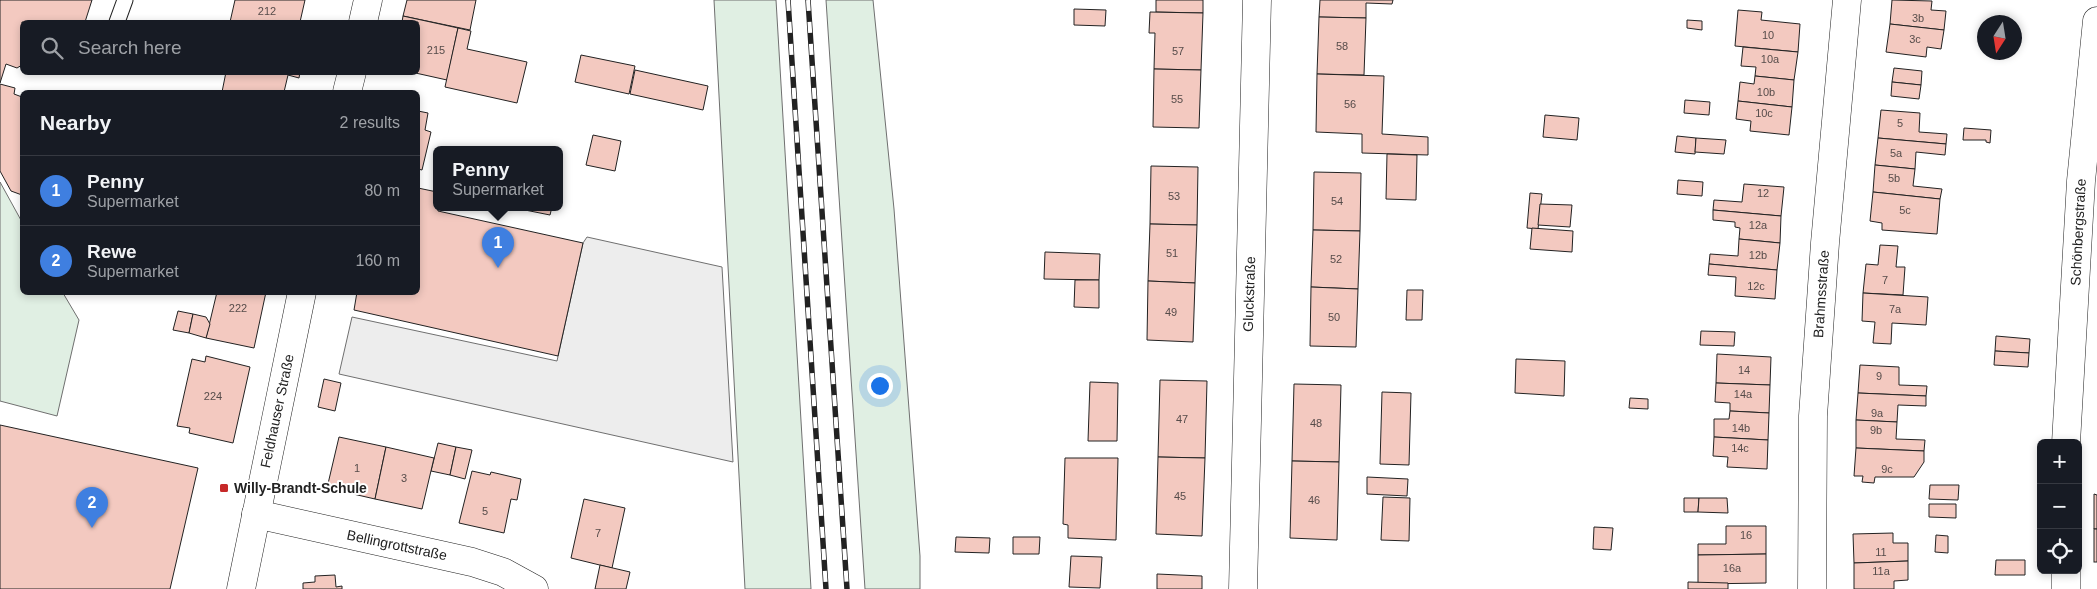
<!DOCTYPE html>
<html lang="en">
<head>
<meta charset="utf-8">
<style>
	:root { --surface:#171b24; --page:#20242c; --text:#f1f3f6; --muted:#9ea1a6; --line:#363941; --accent:#8c9099 }
	body { margin:0; font-family:Arial,sans-serif; background:var(--page); color:var(--text) }
	.controls { position:absolute; right:15px; bottom:15px; display:grid; overflow:hidden; border-radius:8px; box-shadow:0 2px 8px #0003 }
	.controls button { width:45px; height:45px; display:grid; place-items:center; padding:0; border:0; border-bottom:1px solid var(--line); background:var(--surface); color:var(--text); font:25px sans-serif }
	.compass { position:absolute; left:1977px; top:15px; width:45px; height:45px; border-radius:50%; background:var(--surface); box-shadow:0 2px 8px #0003; rotate:192deg }
	.you { position:absolute; left:879px; top:385px; width:18px; height:18px; margin:-12px; border:4px solid #fff; border-radius:50%; background:#1a73e8; box-shadow:0 0 0 8px #1a73e833 }
	.badge { display:grid; place-items:center; width:32px; height:32px; border-radius:50%; background:var(--accent); color:#fff; font-size:16px; font-weight:700 }
	.pin { position:absolute; translate:-50% -41px; filter:drop-shadow(0 1px 2px #0008) }
	.pin::after { content:''; position:absolute; top:26px; width:18px; height:15px; background:inherit; clip-path:polygon(0 0,100% 0,50% 100%) }
	.popup { position:absolute; left:433px; top:146px; width:130px; height:65px; box-sizing:border-box; display:grid; place-content:center; border-radius:8px; background:var(--surface); filter:drop-shadow(0 1px 4px #0005); font-size:16px; white-space:nowrap; color:var(--muted) }
	.popup b { font-size:19px; color:var(--text) }
	.popup::after { content:''; position:absolute; left:50%; top:100%; margin-left:-10px; border:10px solid transparent; border-top-color:var(--surface) }
	.list { margin:0; padding:0; list-style:none }
	h2 { display:flex; justify-content:space-between; align-items:center; height:65px; margin:0; padding:0 20px; font-size:21px }
	h2 small { font-size:16px; font-weight:400; color:var(--muted) }
	.list li { display:grid; grid-template-columns:32px 1fr auto; gap:15px; align-items:center; box-sizing:border-box; height:70px; padding:0 20px; border-top:1px solid var(--line) }
	.list b { display:block; font-size:19px; white-space:nowrap }
	.list p { margin:0; font-size:16px; white-space:nowrap; color:var(--muted) }
	.list em { font-size:16px; font-style:normal; color:var(--muted) }
	.icon { flex:none; width:28px; height:28px; fill:none; stroke:currentColor; stroke-width:2; stroke-linecap:round; stroke-linejoin:round }
	.map { position:relative; flex:none; width:2097px; height:589px; overflow:hidden }
	.search { position:absolute; background:var(--surface); box-shadow:0 2px 8px #0003; left:20px; top:20px; width:400px; height:55px; display:flex; align-items:center; gap:12px; box-sizing:border-box; padding:0 18px; border-radius:8px; color:var(--muted); font-size:19px }
	.panel { position:absolute; background:var(--surface); box-shadow:0 2px 8px #0003; left:20px; top:90px; width:400px; height:205px; border-radius:8px }
	.map>svg:first-child { display:block }
	.green { fill:#e0efe3; stroke:#6f6f6f }
	.parking { fill:#ededed; stroke:#6f6f6f }
	.building { fill:#f3c9c0; stroke:#222 }
	.lines { fill:none; stroke-linecap:round; stroke-linejoin:round }
	.service-casing { stroke:#222; stroke-width:17 }
	.minor-casing { stroke:#222; stroke-width:29 }
	.tertiary-casing { stroke:#222; stroke-width:29 }
	.service { stroke:#fff; stroke-width:15 }
	.minor { stroke:#fff; stroke-width:28 }
	.tertiary { stroke:#fff; stroke-width:28 }
	.rail-casing { stroke:#222; stroke-width:5.5 }
	.rail { stroke:#fff; stroke-width:4; stroke-dasharray:11; stroke-linecap:butt }
	.poi-dot { fill:#c62828; stroke:#fff; stroke-width:2 }
	.labels { text-anchor:middle; stroke-width:4; stroke-linejoin:round; paint-order:stroke }
	.number-label { font-size:11px; fill:#564c4a }
	.street-label { font-size:14px; fill:#222; stroke:#fff }
	.poi-label { font-size:14px; font-weight:bold; fill:#222; stroke:#fff; text-anchor:start }
</style>
</head>
<body>
<div class="map">
<svg width="2097" height="589" viewBox="0 0 2097 589">
	<rect width="100%" height="100%" fill="#fff"/>
	<g class="green">
		<path d="M714,0h62l35,589h-66z"/>
		<path d="M826,0h47l21,209 26,347v33h-55z"/>
		<path d="M0,182l22,40v70l41,1 16,27 -22,96 -57,-15z"/>
	</g>
	<path class="parking" d="M587,237l135,30 11,195 -394,-88 13,-57 205,44 26,-118z"/>
	<g class="building">
		<path d="M0,0h92l-7,22h-63v43l-5,3 -11,-4 -6,19z"/>
		<path d="M235,0h70l-5,22h-70z"/>
		<path d="M407,0h69l-6,30 -67,-14z"/>
		<path d="M1156,0h47v13l-47,-1z"/>
		<path d="M1320,0h73l-1,4 -26,-1v15l-47,-1z"/>
		<path d="M1892,0l40,1 -1,9 15,1 -2,19 -54,-6z"/>
		<path d="M1074,9l32,1 -1,16 -31,-1z"/>
		<path d="M1738,10l24,2 -1,8 39,4 -2,28 -63,-6z"/>
		<path d="M1150,12l53,1 -2,57 -47,-1 1,-36h-6z"/>
		<path d="M403,16l55,12 -11,52 -36,-8h7v-50h-16z"/>
		<path d="M1319,17l47,1 -2,57 -47,-1z"/>
		<path d="M1687,20l15,1v9l-15,-2z"/>
		<path d="M1890,24l54,6 -3,19 -14,-2 -1,10 -40,-5z"/>
		<path d="M458,28l13,3 -4,18 60,13 -10,41 -72,-16z"/>
		<path d="M1743,47l55,5 -4,28 -39,-4 1,-9 -15,-1z"/>
		<path d="M581,55l54,11 -6,28 -54,-12z"/>
		<path d="M1894,68l28,3 -1,14 -29,-3z"/>
		<path d="M1154,69l47,1 -2,58 -46,-1z"/>
		<path d="M635,70l73,16 -5,24 -73,-16z"/>
		<path d="M226,72h74l-1,6 -11,-3 -4,17h-62z"/>
		<path d="M1317,74l67,2 -2,58 46,3v18l-66,-2v-19l-46,-2z"/>
		<path d="M1755,76l39,4 -2,27 -54,-6 2,-19 14,2z"/>
		<path d="M1892,82l29,3 -2,14 -28,-3z"/>
		<path d="M0,84l15,4 -1,6 8,3v98l-11,-4 -11,-20z"/>
		<path d="M1685,100l25,2 -1,13 -25,-2z"/>
		<path d="M1738,101l54,6 -3,28 -39,-4 1,-10 -15,-2z"/>
		<path d="M1881,110l39,3 -1,19 28,2 -1,10 -68,-6z"/>
		<path d="M418,111l10,2 -3,17 6,2 -9,38 -4,-1z"/>
		<path d="M1545,115l34,3 -2,22 -34,-3z"/>
		<path d="M1964,128l27,2 -1,13 -4,-1v-2h-23z"/>
		<path d="M593,135l28,6 -6,30 -29,-6z"/>
		<path d="M1677,136l19,2 -1,16 -20,-2z"/>
		<path d="M1696,138l30,2 -2,14 -29,-2z"/>
		<path d="M1878,138l68,6 -1,11 -29,-3 -1,17 -40,-4z"/>
		<path d="M1387,154l30,1 -1,45 -30,-1z"/>
		<path d="M1875,165l40,4 -2,17 29,3 -2,10 -67,-7z"/>
		<path d="M1151,166l47,1 -1,58 -47,-1z"/>
		<path d="M1314,172l47,1 -1,58 -47,-1z"/>
		<path d="M1678,180l25,2 -1,14 -25,-2z"/>
		<path d="M1744,184l40,3 -3,29 -68,-6 1,-10 28,2z"/>
		<path d="M418,188l19,4 1,19 145,32 -25,113 -204,-46 3,-18h61z"/>
		<path d="M1873,192l67,7 -3,35 -55,-4v-7l-12,-2z"/>
		<path d="M1530,193l12,1 -4,35 -11,-1z"/>
		<path d="M1540,204l32,1 -2,22 -32,-2z"/>
		<path d="M526,207h26l-2,8 -25,-5z"/>
		<path d="M1713,210l68,6 -1,27 -41,-4 1,-11 -5,-1v-5l-22,-2z"/>
		<path d="M1150,224l47,1 -2,58 -47,-2z"/>
		<path d="M1532,228l41,3 -1,21 -42,-3z"/>
		<path d="M1313,230l47,1 -2,58 -47,-2z"/>
		<path d="M1739,239l41,4 -3,27 -68,-6 1,-10 28,2z"/>
		<path d="M1880,245l18,1 -2,21h9l-2,28 -40,-2 3,-29 12,1z"/>
		<path d="M1045,252l55,2 -1,26 -55,-1z"/>
		<path d="M1709,264l68,6 -2,29 -40,-3 1,-19 -28,-2z"/>
		<path d="M1075,280h24v28l-25,-1z"/>
		<path d="M1148,281l47,2 -2,59 -46,-2z"/>
		<path d="M1311,287l47,2 -2,58 -46,-1z"/>
		<path d="M1407,290h16l-1,30h-16z"/>
		<path d="M217,292h49l-12,56 -48,-10z"/>
		<path d="M1863,293l65,4 -2,28 -34,-2 -1,21 -18,-1 2,-21 -13,-1z"/>
		<path d="M178,311l15,3 -4,19 -16,-3z"/>
		<path d="M193,314l13,3 4,7 -4,14 -17,-5z"/>
		<path d="M1701,331l34,1 -1,14 -34,-1z"/>
		<path d="M1996,336l34,3 -1,14 -34,-2z"/>
		<path d="M1995,351l34,2 -1,14 -34,-2z"/>
		<path d="M1717,354l54,3 -1,28 -54,-2z"/>
		<path d="M206,356l44,11 -17,76 -44,-10 1,-5 -13,-2 15,-67 13,3z"/>
		<path d="M1516,359l49,2 -1,35 -49,-3z"/>
		<path d="M1860,365l39,2v18l28,1 -1,10 -68,-3z"/>
		<path d="M324,379l17,4 -6,28 -17,-4z"/>
		<path d="M1160,380l47,1 -2,77 -47,-1z"/>
		<path d="M1090,382l28,1 -1,58h-29z"/>
		<path d="M1716,383l54,2 -1,28 -39,-2v-8l-15,-1z"/>
		<path d="M1294,384l47,1 -2,77 -47,-1z"/>
		<path d="M1382,392l29,1 -2,72 -29,-1z"/>
		<path d="M1858,393l68,3v10l-28,-1 -1,17 -41,-2z"/>
		<path d="M1630,398l18,1v10l-19,-1z"/>
		<path d="M1730,411l39,2 -1,27 -54,-3v-18h15z"/>
		<path d="M1856,420l41,2 -1,17 29,1 -1,11 -68,-3z"/>
		<path d="M0,425l198,43 -28,121h-170z"/>
		<path d="M339,437l47,10 -11,52 -48,-11z"/>
		<path d="M1714,437l54,3 -1,29 -40,-2 1,-10 -15,-1z"/>
		<path d="M438,443l18,4 -6,28 -19,-4z"/>
		<path d="M386,447l48,11 -12,51 -47,-10z"/>
		<path d="M456,447l16,3 -7,29 -15,-4z"/>
		<path d="M1856,448l68,3v11l-10,15h-39l-1,6 -12,-1 1,-6h-9z"/>
		<path d="M1158,457l47,1 -3,78 -46,-2z"/>
		<path d="M1065,458h53l-2,82 -48,-2v-13l-5,-1z"/>
		<path d="M1292,461l47,1 -2,78 -47,-2z"/>
		<path d="M472,471l18,4 1,-3 30,7 -4,21 -6,-1 -7,34 -45,-10z"/>
		<path d="M1367,477l41,2 -1,17 -40,-2z"/>
		<path d="M1930,485h29l-1,15 -29,-1z"/>
		<path d="M2094,494l3,1v34h-3z"/>
		<path d="M1383,497l27,1 -1,43 -28,-1z"/>
		<path d="M1684,498h15l-1,14h-14z"/>
		<path d="M1699,498h28l1,15 -30,-1z"/>
		<path d="M584,499l41,9 -13,60 -41,-10z"/>
		<path d="M1929,504h27v14l-27,-1z"/>
		<path d="M1726,526h40v28l-68,1v-11h28z"/>
		<path d="M1594,527l19,1 -2,22 -18,-1z"/>
		<rect x="2094" y="529" width="3" height="33"/>
		<path d="M1893,533v10h15v18l-54,2 -1,-29z"/>
		<path d="M1936,535l12,1v17l-13,-1z"/>
		<path d="M956,537l34,1 -1,15 -34,-1z"/>
		<path d="M1013,537h27l-1,17h-26z"/>
		<path d="M1766,554v29l-68,1v-29z"/>
		<path d="M1071,556l31,1 -2,31 -31,-1z"/>
		<path d="M1996,560h29v15h-30z"/>
		<path d="M1908,561v19l-14,1v8h-40v-26z"/>
		<path d="M600,565l30,7 -4,17h-31z"/>
		<path d="M1157,574l45,2v13h-45z"/>
		<path d="M335,575l1,12 6,-1v3h-39v-6l12,-1v-6z"/>
		<path d="M1688,582l40,1v6h-40z"/>
	</g>
	<g class="lines">
		<defs>
			<path id="service" d="M117,22l8,-22"/>
			<g id="minor">
				<path d="M2066,443l15,-262 16,-160"/>
				<path d="M256,514l216,48 31,10 31,17"/>
				<path d="M2066,570v19"/>
				<path d="M1243,589l14,-589"/>
				<path d="M1812,589l1,-173 12,-173 22,-243"/>
			</g>
			<g id="tertiary">
				<path d="M363,22l5,-22"/>
				<path d="M347,92l5,-20"/>
				<path d="M241,589l61,-297"/>
			</g>
		</defs>
		<use href="#service" class="service-casing"/>
		<use href="#minor" class="minor-casing"/>
		<use href="#tertiary" class="tertiary-casing"/>
		<use href="#service" class="service"/>
		<use href="#minor" class="minor"/>
		<use href="#tertiary" class="tertiary"/>
		<defs>
			<g id="rail">
				<path d="M788,0l38,589"/>
				<path d="M808,0l39,589"/>
			</g>
		</defs>
		<use href="#rail" class="rail-casing"/>
		<use href="#rail" class="rail"/>
	</g>
	<rect class="poi-dot" x="219" y="483" width="10" height="10" rx="2.5"/>
	<g class="labels">
		<g class="number-label">
			<text x="267" y="15">212</text>
			<text x="1918" y="22">3b</text>
			<text x="1768" y="39">10</text>
			<text x="1915" y="43">3c</text>
			<text x="1342" y="50">58</text>
			<text x="436" y="54">215</text>
			<text x="1178" y="55">57</text>
			<text x="1770" y="63">10a</text>
			<text x="1766" y="96">10b</text>
			<text x="1177" y="103">55</text>
			<text x="1350" y="108">56</text>
			<text x="1764" y="117">10c</text>
			<text x="1900" y="127">5</text>
			<text x="1896" y="157">5a</text>
			<text x="1894" y="182">5b</text>
			<text x="1763" y="197">12</text>
			<text x="1174" y="200">53</text>
			<text x="1337" y="205">54</text>
			<text x="1905" y="214">5c</text>
			<text x="1758" y="229">12a</text>
			<text x="1172" y="257">51</text>
			<text x="1758" y="259">12b</text>
			<text x="1336" y="263">52</text>
			<text x="1885" y="284">7</text>
			<text x="1756" y="290">12c</text>
			<text x="238" y="312">222</text>
			<text x="1895" y="313">7a</text>
			<text x="1171" y="316">49</text>
			<text x="1334" y="321">50</text>
			<text x="1744" y="374">14</text>
			<text x="1879" y="380">9</text>
			<text x="1743" y="398">14a</text>
			<text x="213" y="400">224</text>
			<text x="1877" y="417">9a</text>
			<text x="1182" y="423">47</text>
			<text x="1316" y="427">48</text>
			<text x="1741" y="432">14b</text>
			<text x="1876" y="434">9b</text>
			<text x="1740" y="452">14c</text>
			<text x="357" y="472">1</text>
			<text x="1887" y="473">9c</text>
			<text x="404" y="482">3</text>
			<text x="1180" y="500">45</text>
			<text x="1314" y="504">46</text>
			<text x="485" y="515">5</text>
			<text x="598" y="537">7</text>
			<text x="1746" y="539">16</text>
			<text x="1881" y="556">11</text>
			<text x="1732" y="572">16a</text>
			<text x="1881" y="575">11a</text>
		</g>
		<g class="street-label">
			<text transform="translate(2078 232) rotate(-87)" y="5">Schönbergstraße</text>
			<text transform="translate(1249 294) rotate(-88)" y="5">Gluckstraße</text>
			<text transform="translate(1821 294) rotate(-86)" y="5">Brahmsstraße</text>
			<text transform="translate(277 411) rotate(-78)" y="5">Feldhauser Straße</text>
			<text transform="translate(397 545) rotate(12)" y="5">Bellingrottstraße</text>
		</g>
		<g class="poi-label">
			<text x="234" y="493">Willy-Brandt-Schule</text>
		</g>
	</g>
</svg>
<div class="controls">
<button>+</button>
<button>−</button>
<button><svg class="icon" aria-label="locate" viewBox="0 0 24 24"><circle cx="12" cy="12" r="6"/><path d="M12 2v4M12 18v4M2 12h4M18 12h4"/></svg></button>
</div>
<svg class="compass" viewBox="-18 -18 36 36"><path d="M0-13l5 13h-10z" fill="#e53935"/><path d="M0 13l5-13h-10z" fill="#9ea1a6"/></svg>
<div class="you"></div>
<div class="pin badge" style="left:498px;top:268px;background:#3f7fe0">1</div>
<div class="popup"><b>Penny</b>Supermarket</div>
<div class="pin badge" style="left:92px;top:528px;background:#3f7fe0">2</div>
<div class="search"><svg class="icon" aria-label="search" viewBox="0 0 24 24"><circle cx="10" cy="10" r="6"/><path d="M15 15l6 6"/></svg>Search here</div>
<section class="panel">
<h2>Nearby<small>2 results</small></h2>
<ul class="list">
<li><span class="badge" style="background:#3f7fe0">1</span><div><b>Penny</b><p>Supermarket</p></div><em>80 m</em></li>
<li><span class="badge" style="background:#3f7fe0">2</span><div><b>Rewe</b><p>Supermarket</p></div><em>160 m</em></li>
</ul>
</section>
</div>
</body>
</html>
